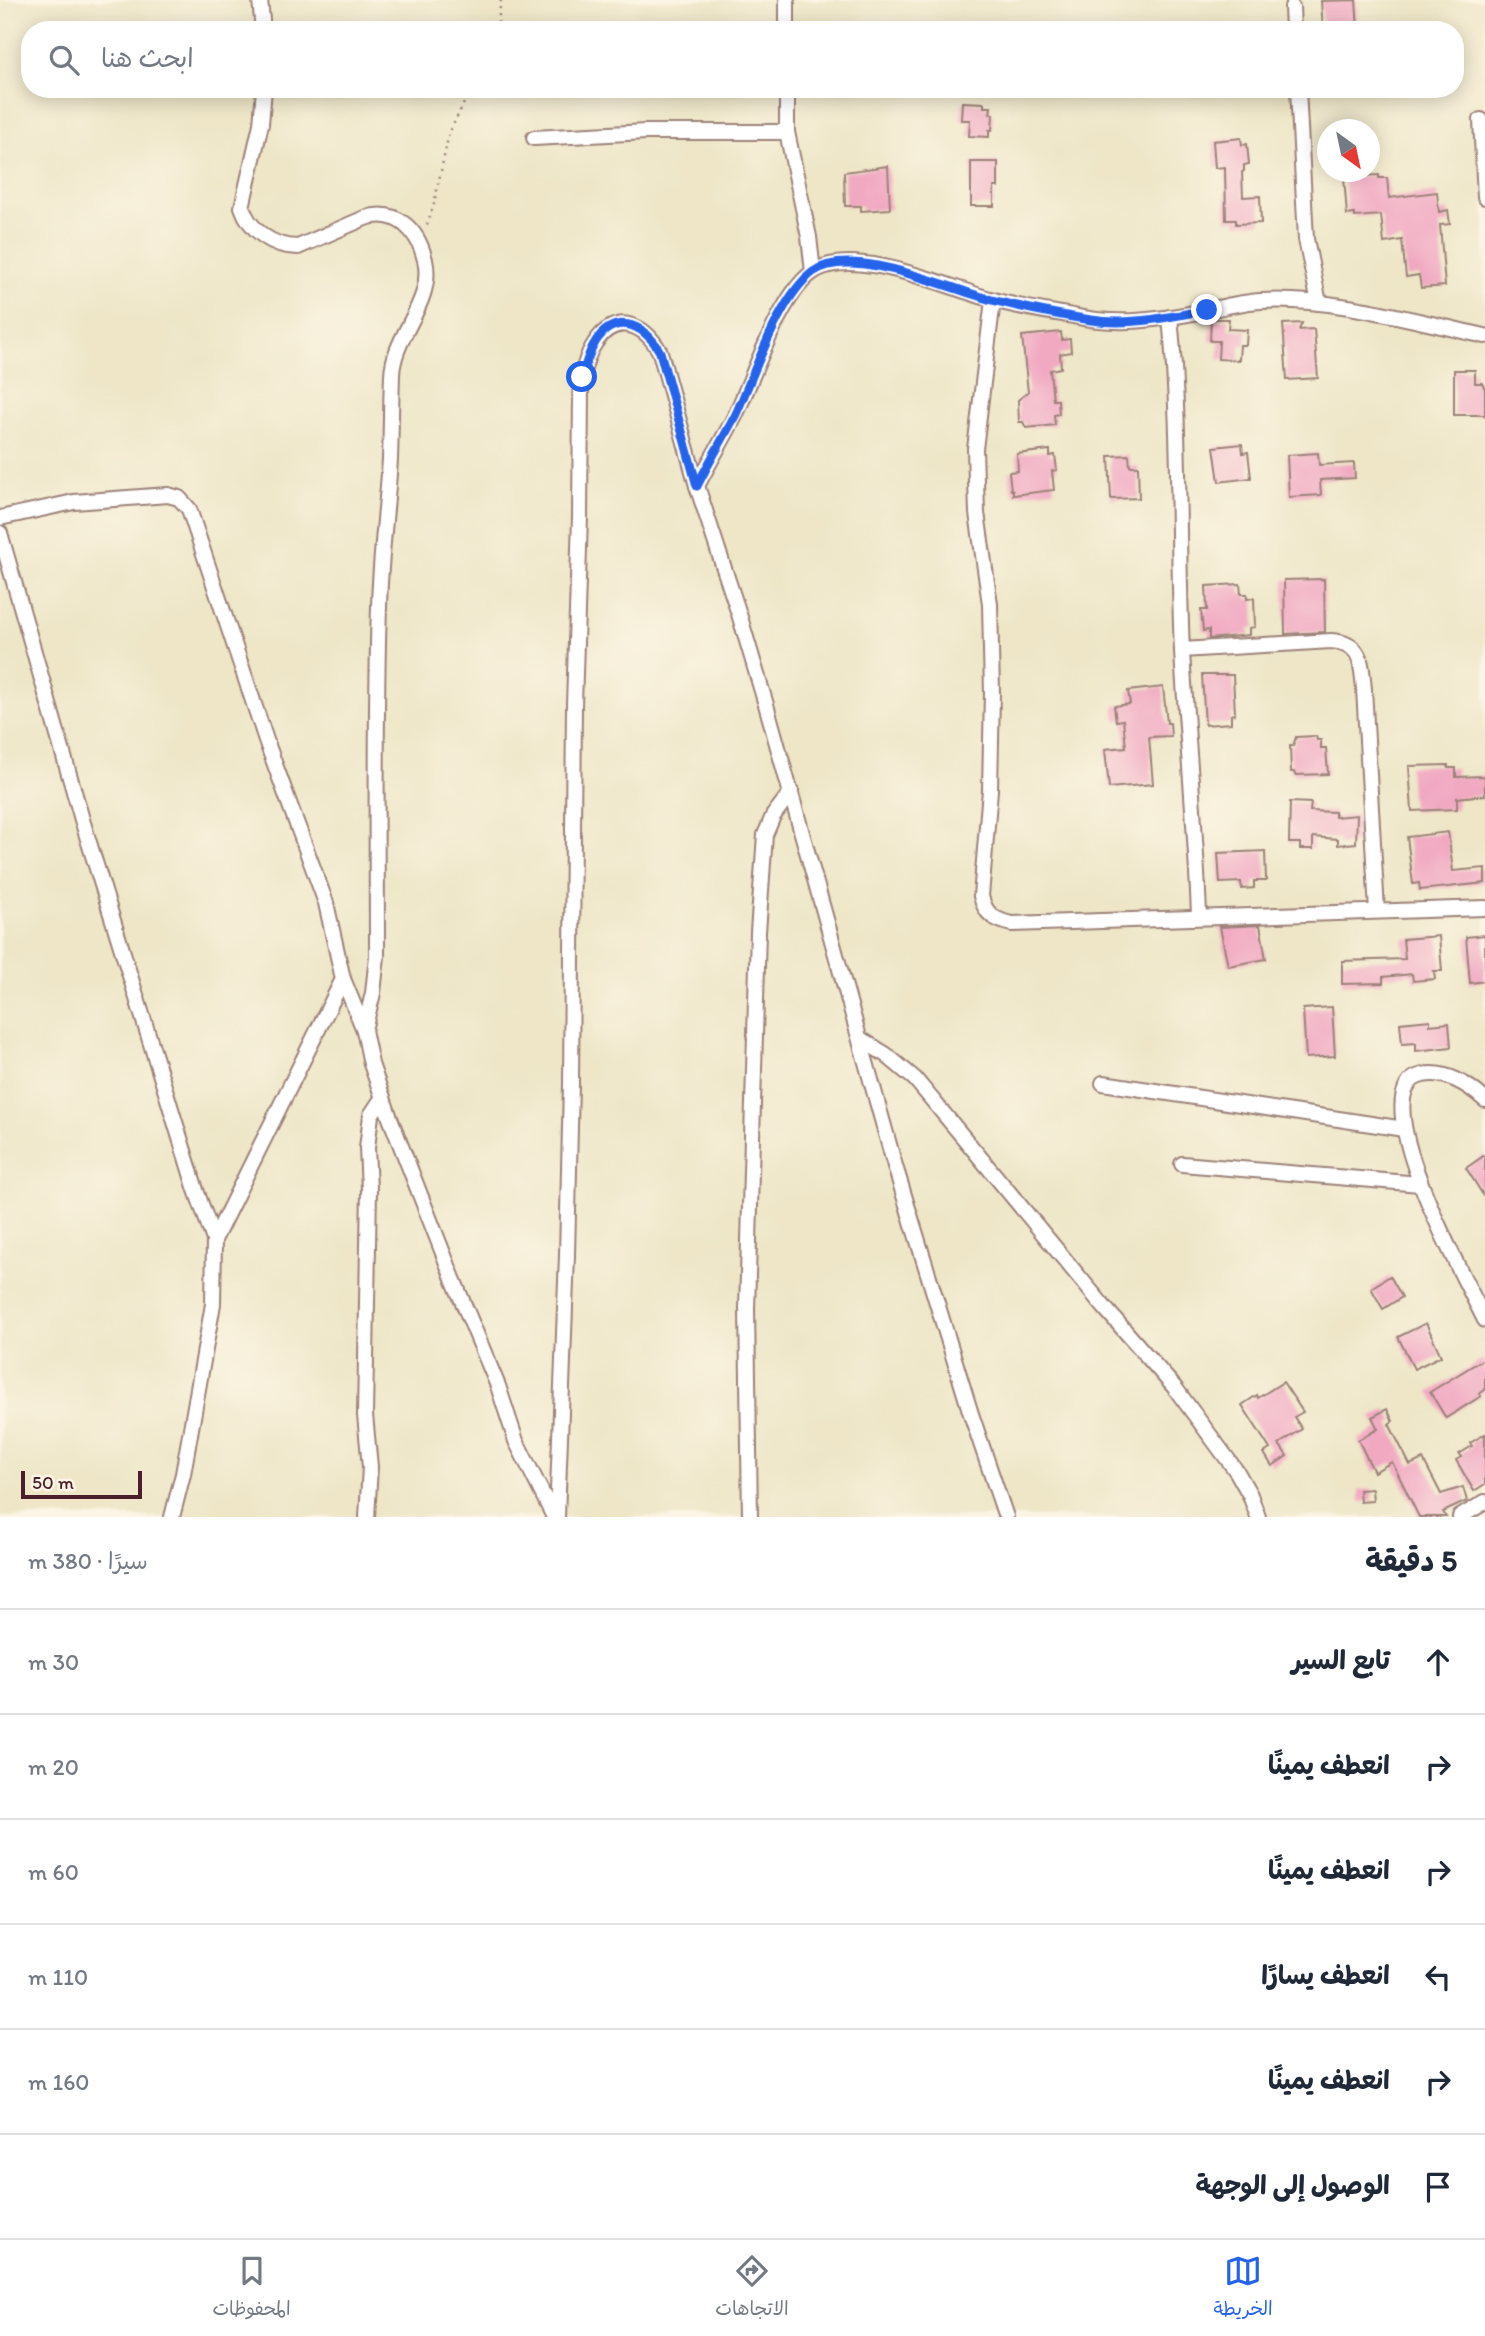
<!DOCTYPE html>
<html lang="ar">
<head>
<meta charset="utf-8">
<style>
	:root { --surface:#fff; --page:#f2f2f3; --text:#1f2937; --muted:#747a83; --line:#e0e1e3; --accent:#2563eb }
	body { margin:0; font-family:Itim,"Playpen Sans Arabic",sans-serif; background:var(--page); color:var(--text); direction:rtl }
	.compass { position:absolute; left:1317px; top:119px; width:63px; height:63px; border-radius:50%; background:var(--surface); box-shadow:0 4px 18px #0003; rotate:147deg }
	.scale { position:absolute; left:21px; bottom:18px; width:121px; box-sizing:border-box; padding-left:7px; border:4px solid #4a1f2b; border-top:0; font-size:19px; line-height:24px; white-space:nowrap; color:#4a1f2b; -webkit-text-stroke:5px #fcf5e5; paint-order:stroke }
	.stop { position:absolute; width:21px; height:21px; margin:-16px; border:5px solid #2563eb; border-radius:50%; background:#fff }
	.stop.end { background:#2563eb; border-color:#fff; box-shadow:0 2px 7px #0008 }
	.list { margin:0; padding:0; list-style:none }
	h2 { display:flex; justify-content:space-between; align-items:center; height:91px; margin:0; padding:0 28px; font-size:30px }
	h2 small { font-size:23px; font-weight:400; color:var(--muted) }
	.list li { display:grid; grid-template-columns:46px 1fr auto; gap:21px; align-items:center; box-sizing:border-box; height:105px; padding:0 28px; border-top:2px solid var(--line) }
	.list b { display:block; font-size:26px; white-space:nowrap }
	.list em { font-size:23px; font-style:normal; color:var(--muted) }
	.icon { flex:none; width:38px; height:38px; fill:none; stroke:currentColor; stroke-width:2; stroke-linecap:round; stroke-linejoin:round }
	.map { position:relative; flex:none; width:1485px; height:1517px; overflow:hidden; direction:ltr }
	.search { position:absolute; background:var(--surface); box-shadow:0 4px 18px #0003; left:21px; right:21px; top:21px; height:77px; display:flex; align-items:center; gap:18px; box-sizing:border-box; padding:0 24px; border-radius:28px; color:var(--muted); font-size:26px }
	.sheet { height:721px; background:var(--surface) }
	nav { display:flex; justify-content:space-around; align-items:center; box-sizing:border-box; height:98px; border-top:2px solid var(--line); background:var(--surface); font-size:19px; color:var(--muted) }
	nav a { display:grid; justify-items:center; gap:4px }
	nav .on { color:var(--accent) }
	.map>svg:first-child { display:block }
	.building { fill:#f1a9c2 }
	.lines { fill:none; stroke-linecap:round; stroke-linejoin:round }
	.street-casing { stroke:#9c8279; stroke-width:18 }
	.path { stroke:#9c8279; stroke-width:2.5; stroke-dasharray:2 5; stroke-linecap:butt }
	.street { stroke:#fff; stroke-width:14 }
	.route { stroke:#2563eb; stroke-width:9 }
</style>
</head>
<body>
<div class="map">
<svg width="1485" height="1517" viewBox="0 0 1485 1517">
	<rect width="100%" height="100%" fill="#fcf5e5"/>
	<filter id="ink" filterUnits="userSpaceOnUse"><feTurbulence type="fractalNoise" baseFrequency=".0143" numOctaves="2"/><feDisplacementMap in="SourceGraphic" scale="14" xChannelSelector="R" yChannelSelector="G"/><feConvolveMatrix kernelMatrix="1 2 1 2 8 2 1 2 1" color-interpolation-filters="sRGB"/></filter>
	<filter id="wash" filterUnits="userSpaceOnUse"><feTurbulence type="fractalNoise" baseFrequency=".00686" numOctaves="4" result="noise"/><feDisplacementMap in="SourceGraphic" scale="28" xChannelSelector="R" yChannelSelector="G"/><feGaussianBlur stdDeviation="1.57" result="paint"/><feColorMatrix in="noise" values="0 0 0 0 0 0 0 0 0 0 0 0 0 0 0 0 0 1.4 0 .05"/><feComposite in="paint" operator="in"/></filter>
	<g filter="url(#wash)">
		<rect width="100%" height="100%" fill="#eee6c7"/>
		<g id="blocks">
			<g class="building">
				<path d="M1356,0l2,30h-35l-2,-29z"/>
				<path d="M962,102l22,1v4h7l-1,7h3l-1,16h-3v7l-20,-1 1,-16h-9z"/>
				<path d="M1241,138l1,7 5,-1 2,20 -5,1v6l-2,1 1,25 17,-1 1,27 -25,1v-4h-10l-1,-53 -10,1 -2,-27z"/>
				<path d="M971,162h27v25h-4v19h-23z"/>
				<path d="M888,166l2,43 -29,2v-5h-16l-1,-34z"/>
				<path d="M1379,175v3h8l2,20 48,-6 2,20 9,-2 2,14 -10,1 5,61 -24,2 -2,-13 -13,2 -4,-37 -18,3 -3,-28 -26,2v-3l-8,1 -3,-38z"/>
				<path d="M1211,319h18l-1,10 19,1 -1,15h-6l-1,15 -21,-1 1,-18h-9z"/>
				<path d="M1302,323l-3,7 15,-1 4,49 -31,2 -4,-56z"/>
				<path d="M1061,332l1,8 8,-1 1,13 -11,2 1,14 -11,2 3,30h5l1,14 -5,1 1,10 -29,3 -3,-6h-4l-1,-22 10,-8 -6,-56z"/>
				<path d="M1454,370h21v13h7l3,6v26h-31z"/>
				<path d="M1242,444l1,9 5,-1 3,26 -32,4 -5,-35z"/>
				<path d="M1050,450v6l5,-1 2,15 -5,1 2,19 -41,5v-5h-2l-2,-18 9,-1 -1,-17z"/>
				<path d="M1318,453l1,12 35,-2 1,15 -35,2 1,15 -32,2 -2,-42z"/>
				<path d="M1129,455l1,11h8l1,32 -28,1 -2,-43z"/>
				<path d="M1324,579l1,53 -40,2 -1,-54z"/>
				<path d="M1240,584l1,10h6v5l7,-1 1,29 -6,1v7l-40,4v-9l-6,1 -2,-21h6l-1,-24z"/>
				<path d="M1202,675h31l2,39 -4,1v8l-26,2z"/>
				<path d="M1163,687l4,36h3l1,13 -22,1 4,47 -44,4 -4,-39 21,-2 -3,-27 -7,1 -2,-15 16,-2 -2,-13z"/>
				<path d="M1316,736l1,4h4v8h5l2,26 -33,1 -1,-3h-3l-1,-26h3l3,-9z"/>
				<path d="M1448,765v3h8v9l29,-1v19l-28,3v11l-45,2 -3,-45z"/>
				<path d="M1290,802l21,1 -1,8 25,1v5l22,-2 -1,28 -18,2v-6l-25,-2v12h-13v-6h-11z"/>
				<path d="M1448,832l5,39 32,-3v15l-65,7 -1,-7 -6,1 -6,-47z"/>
				<path d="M1265,851l1,30h-12v7l-12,1 -1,-7 -21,1 -2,-30z"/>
				<path d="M1260,925l6,34 -38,7 -8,-39z"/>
				<path d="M1485,935v46l-15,2 -4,-46z"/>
				<path d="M1439,936l3,35h-8l1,8 -22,2 -1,-7 -29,3v6l-41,1v-23l63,-2 -2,-20z"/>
				<path d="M1332,1007l3,49 -29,2 -3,-49z"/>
				<path d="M1430,1020v5l19,-2 2,24 -35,4v-8l-14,1 -2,-21z"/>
				<path d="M1485,1155v43l-19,-30z"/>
				<path d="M1390,1276l12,21 -19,12 -12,-21z"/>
				<path d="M1426,1323l15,33 -27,13 -16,-32z"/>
				<path d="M1485,1358v32l-6,4 2,2 -35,22 -16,-26z"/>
				<path d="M1283,1382l20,30 -9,5 8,12 -23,15 8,12 -15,10 -8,-13 6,-4 -28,-44 15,-10 1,3z"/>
				<path d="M1387,1409l6,12 -4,3 21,41 13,-6 18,35 22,-7 4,14 -24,11 3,5h-27l-27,-55 -18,10 -16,-32 20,-11 -6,-12z"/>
				<path d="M1485,1434v50l-11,7 -18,-31 5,-3 -2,-3 13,-8 -2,-3z"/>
				<path d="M1372,1489l1,12 -13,1 -1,-12z"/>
			</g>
		</g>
	</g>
	<g filter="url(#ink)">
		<use href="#blocks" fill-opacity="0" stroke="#9c8279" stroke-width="2"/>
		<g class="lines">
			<defs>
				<g id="street">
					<path d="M260,0l3,30"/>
					<path d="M1292,7l1,23"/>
					<path d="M787,30v-30"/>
					<path d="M264,89l-3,35 -19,83c8,24 31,40 56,40l67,-29c32,-10 53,12 60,42 10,42 -32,75 -33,115 -1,28 -1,56 -2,84 -3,50 -10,99 -11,148 -4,116 -2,233 -2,349l-4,37 -9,37"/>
					<path d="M787,89v43l22,105 4,35"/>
					<path d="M1298,89l8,150 13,64"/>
					<path d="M1481,120l4,77"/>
					<path d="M534,138l112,-6h141"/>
					<path d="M993,300l-18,149 2,64 13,91 2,89 -2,97 -9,106c4,18 13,24 31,28l473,-16"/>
					<path d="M1170,317c11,112 7,223 12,334 5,89 14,177 17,265"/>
					<path d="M697,486c12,-24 26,-46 38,-70 18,-37 46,-126 81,-146 42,-23 131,17 174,29 27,8 55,12 83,17 44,10 87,4 131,-5 19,-4 37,-9 57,-10 72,-4 154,20 224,35"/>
					<path d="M0,518l74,-16 94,-7 11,3 10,11 78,234 59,160 17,76 21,51 7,34 19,54 64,163 44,105 18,55 38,76"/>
					<path d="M0,533l83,290 113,367 18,50"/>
					<path d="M1182,650l149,-9c32,2 30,22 33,48l13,222"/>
					<path d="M862,1040l23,14 30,25 189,228 71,81 62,84 13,23 8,22"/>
					<path d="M1103,1083l301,46"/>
					<path d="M1485,1100c-16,-15 -40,-30 -62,-25 -66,12 46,212 62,245"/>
					<path d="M1182,1164l238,20"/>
					<path d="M172,1517l11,-43 30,-170 1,-64 129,-261"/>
					<path d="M367,1517l3,-50 -5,-52 4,-226 -2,-41 4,-33 12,-18"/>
					<path d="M557,1517l10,-262 4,-171 3,-379 6,-188 1,-126c1,-16 5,-35 14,-48 20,-31 49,-20 65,9l37,134 42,128 28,94 128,458 76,248 35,103"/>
					<path d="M750,1517l-3,-208 11,-377 7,-97 8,-19 18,-24"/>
					<path d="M1460,1517l25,-15"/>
				</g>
			</defs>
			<use href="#street" class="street-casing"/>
			<g class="path">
				<path d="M497,30l4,-30"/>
				<path d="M427,225l7,-21 15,-71 22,-44"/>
			</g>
			<use href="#street" class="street"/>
		</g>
	</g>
	<g class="lines" filter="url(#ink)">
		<path class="route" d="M582,377c3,-10 6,-22 11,-31 19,-35 51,-24 67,6l37,134c12,-24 26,-47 38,-70 19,-40 43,-118 78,-144 38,-28 137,17 179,28 32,8 66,15 99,20 38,6 78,-3 116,-10"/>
	</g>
</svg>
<svg class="compass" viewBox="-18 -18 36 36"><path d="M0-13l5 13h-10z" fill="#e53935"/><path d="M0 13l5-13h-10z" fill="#747a83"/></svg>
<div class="scale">50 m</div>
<div class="stop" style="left:582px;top:377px"></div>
<div class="stop end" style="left:1207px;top:310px"></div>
<div class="search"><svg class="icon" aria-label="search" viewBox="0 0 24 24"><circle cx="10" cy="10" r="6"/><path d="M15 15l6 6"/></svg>ابحث هنا</div>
</div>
<section class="sheet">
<h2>5 دقيقة<small>سيرًا · 380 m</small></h2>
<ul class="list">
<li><svg class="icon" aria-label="ahead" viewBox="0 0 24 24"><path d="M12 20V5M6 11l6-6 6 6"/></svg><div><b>تابع السير</b></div><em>30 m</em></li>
<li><svg class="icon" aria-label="right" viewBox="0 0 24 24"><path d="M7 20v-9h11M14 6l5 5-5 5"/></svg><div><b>انعطف يمينًا</b></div><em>20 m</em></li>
<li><svg class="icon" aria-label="right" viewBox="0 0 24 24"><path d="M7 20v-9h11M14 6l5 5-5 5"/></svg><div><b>انعطف يمينًا</b></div><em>60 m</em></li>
<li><svg class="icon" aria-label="left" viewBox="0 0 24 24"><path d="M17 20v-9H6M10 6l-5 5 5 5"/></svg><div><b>انعطف يسارًا</b></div><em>110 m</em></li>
<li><svg class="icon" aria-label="right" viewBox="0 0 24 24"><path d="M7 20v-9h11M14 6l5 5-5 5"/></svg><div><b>انعطف يمينًا</b></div><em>160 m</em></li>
<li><svg class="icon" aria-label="arrive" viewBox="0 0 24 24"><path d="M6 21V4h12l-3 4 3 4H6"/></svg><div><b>الوصول إلى الوجهة</b></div></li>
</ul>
</section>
<nav>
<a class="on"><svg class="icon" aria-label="map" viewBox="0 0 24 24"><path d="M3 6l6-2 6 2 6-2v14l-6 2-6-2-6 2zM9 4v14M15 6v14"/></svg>الخريطة</a>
<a><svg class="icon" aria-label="directions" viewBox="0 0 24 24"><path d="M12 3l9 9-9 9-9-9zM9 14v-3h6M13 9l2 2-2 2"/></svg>الاتجاهات</a>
<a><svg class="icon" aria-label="saved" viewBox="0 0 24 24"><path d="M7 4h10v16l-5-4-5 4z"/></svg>المحفوظات</a>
</nav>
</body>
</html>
